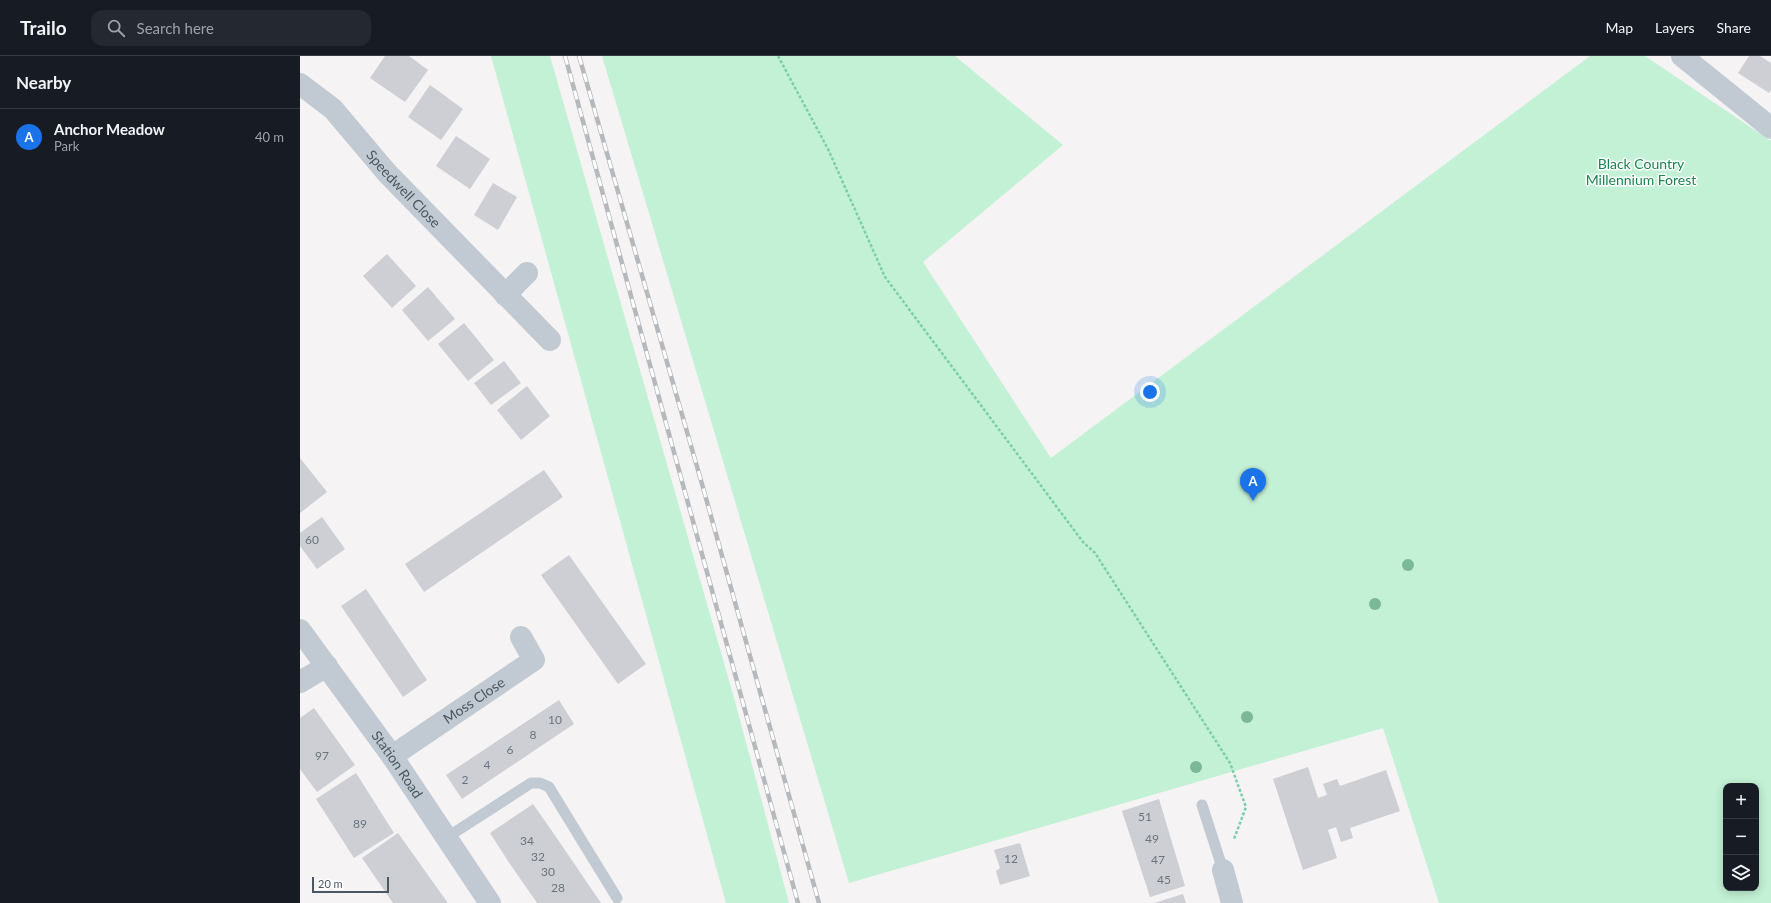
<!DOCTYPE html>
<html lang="en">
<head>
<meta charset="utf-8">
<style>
	:root { --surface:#171b24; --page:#242831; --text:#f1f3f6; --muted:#9ea1a6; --line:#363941; --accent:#1a73e8 }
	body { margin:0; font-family:Lato,sans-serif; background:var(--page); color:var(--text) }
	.controls { position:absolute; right:12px; bottom:12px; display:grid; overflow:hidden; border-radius:8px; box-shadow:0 2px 10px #0003 }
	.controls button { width:36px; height:36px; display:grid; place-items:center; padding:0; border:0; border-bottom:1px solid var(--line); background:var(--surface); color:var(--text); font:20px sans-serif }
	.scale { position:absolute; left:12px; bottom:10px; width:77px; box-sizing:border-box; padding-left:4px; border:2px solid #4a5661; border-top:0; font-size:11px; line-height:14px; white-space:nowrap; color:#4a5661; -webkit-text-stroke:3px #fff; paint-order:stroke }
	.you { position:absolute; left:850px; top:336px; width:14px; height:14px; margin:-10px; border:3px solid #fff; border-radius:50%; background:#1a73e8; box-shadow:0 0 0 6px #1a73e833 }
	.badge { display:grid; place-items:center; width:26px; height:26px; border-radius:50%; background:var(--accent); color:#fff; font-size:13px; font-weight:700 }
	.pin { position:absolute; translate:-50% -33px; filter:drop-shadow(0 1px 2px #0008) }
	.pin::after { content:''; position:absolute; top:21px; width:14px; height:12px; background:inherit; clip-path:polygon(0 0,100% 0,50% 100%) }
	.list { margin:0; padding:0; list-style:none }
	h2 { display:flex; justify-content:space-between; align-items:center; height:52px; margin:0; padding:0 16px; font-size:17px }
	h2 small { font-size:13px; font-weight:400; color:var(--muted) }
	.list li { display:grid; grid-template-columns:26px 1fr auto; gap:12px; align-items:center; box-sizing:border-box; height:56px; padding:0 16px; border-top:1px solid var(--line) }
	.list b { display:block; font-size:15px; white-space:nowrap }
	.list p { margin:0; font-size:13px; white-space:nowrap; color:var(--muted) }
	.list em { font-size:13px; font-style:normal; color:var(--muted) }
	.icon { flex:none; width:22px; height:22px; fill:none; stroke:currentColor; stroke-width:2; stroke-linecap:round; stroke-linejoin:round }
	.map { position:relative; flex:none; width:1471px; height:847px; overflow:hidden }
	header { display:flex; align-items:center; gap:24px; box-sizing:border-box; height:56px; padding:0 20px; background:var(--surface); border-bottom:1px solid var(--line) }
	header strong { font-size:19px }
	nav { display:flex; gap:22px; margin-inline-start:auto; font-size:14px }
	.search { width:280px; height:36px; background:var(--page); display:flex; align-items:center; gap:10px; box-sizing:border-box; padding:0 14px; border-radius:12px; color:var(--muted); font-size:15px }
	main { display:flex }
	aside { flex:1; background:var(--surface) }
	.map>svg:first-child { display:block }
	.green { fill:#c3f1d5; fill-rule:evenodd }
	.building { fill:#cdcfd5 }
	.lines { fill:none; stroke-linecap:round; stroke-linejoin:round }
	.path { stroke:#7ad0a6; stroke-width:2.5; stroke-dasharray:3 2; stroke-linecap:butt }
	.lane { stroke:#c1cad2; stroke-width:11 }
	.street { stroke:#c1cad2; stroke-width:22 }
	.rail-casing { stroke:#b5b8bd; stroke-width:4.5 }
	.rail { stroke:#fff; stroke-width:3; stroke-dasharray:9; stroke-linecap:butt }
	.tree { fill:#7bb799 }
	.labels { text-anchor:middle; stroke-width:3; stroke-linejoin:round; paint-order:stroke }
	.number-label { font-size:12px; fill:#6b747e }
	.park-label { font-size:14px; fill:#17864f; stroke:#fff }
	.street-label { font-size:14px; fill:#4a5661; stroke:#fff }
</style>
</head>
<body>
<header>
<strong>Trailo</strong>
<div class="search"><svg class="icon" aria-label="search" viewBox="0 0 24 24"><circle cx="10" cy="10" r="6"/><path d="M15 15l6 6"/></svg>Search here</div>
<nav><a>Map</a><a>Layers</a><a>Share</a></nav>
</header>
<main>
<aside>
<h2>Nearby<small></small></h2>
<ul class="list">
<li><span class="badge">A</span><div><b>Anchor Meadow</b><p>Park</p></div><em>40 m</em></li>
</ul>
</aside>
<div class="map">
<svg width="1471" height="847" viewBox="0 0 1471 847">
	<rect width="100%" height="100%" fill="#f5f3f3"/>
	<g class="green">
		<path d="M191,0h59l186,649 53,198h-63z"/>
		<path d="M302,0h353l108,89 -140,117 128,196 539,-402h55l126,85v762h-332l-56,-175 -534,155zM1426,730h30v102h-30z"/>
	</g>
	<g class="building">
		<path d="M85,0h24l19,14 -23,32 -35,-24z"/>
		<path d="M1449,0h11l11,7v27l-2,3 -31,-20z"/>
		<path d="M130,29l33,24 -22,31 -33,-23z"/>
		<path d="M156,80l34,23 -20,30 -34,-23z"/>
		<path d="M193,127l24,14 -19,33 -24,-15z"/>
		<path d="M87,198l29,32 -24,22 -29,-32z"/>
		<path d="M128,231l27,32 -27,22 -26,-31z"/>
		<path d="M164,267l30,37 -26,21 -30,-37z"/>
		<path d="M204,305l17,22 -30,22 -17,-22z"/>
		<path d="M227,330l23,30 -29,24 -24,-30z"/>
		<path d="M0,402l27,34 -27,21z"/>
		<path d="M244,414l19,27 -139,95 -19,-28z"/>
		<path d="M22,461l23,32 -28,20 -17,-23v-13z"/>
		<path d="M269,499l77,109 -28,20 -77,-109z"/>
		<path d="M66,533l61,91 -24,17 -62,-91z"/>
		<path d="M259,644l15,24 -112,75 -16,-24z"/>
		<path d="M14,652l41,57 -38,27 -17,-23v-51z"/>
		<path d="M1008,711l10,31 9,-3 -4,-11 14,-5 3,7 46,-16 14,41 -50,17 3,10 -12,4 -5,-15 -8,3 9,28 -34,12 -30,-91z"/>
		<path d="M56,717l38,60 -40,25 -38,-59z"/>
		<path d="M859,743l26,87 -35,11 -28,-86z"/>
		<path d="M233,748l21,30 47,69h-64l-27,-39 -20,-31z"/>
		<path d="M98,777l37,52 13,18h-55l-31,-45z"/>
		<path d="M720,787l10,33 -30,9 -4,-14 4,-3 -6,-18z"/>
		<path d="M883,838l3,9h-32z"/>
	</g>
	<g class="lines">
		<path class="path" d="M478,0l50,93 57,128 198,265 12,11 135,210 16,44 -12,32"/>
		<g class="lane">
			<path d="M902,749l21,65"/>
			<path d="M146,782l85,-55h9l9,4 68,111"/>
		</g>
		<g class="street">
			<path d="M1382,0l89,72"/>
			<path id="s1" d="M0,28l33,25 54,64 163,167"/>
			<path d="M205,239l22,-22"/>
			<path id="s2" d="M0,574l92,126 98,147"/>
			<path d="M0,626l27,-16"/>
			<path id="s3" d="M92,700l142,-96 -13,-23"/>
			<path d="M923,814l9,33"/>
		</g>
		<defs>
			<g id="rail">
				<path d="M265,0l233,847"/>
				<path d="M279,0l123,428 117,419"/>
			</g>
		</defs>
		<use href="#rail" class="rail-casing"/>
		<use href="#rail" class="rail"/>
	</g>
	<g class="tree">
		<circle cx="1108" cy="509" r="6"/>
		<circle cx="1075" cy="548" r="6"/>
		<circle cx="947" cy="661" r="6"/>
		<circle cx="896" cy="711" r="6"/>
	</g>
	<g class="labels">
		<g class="number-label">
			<text x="12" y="488">60</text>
			<text x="255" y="668">10</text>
			<text x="233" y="683">8</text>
			<text x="210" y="698">6</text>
			<text x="22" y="704">97</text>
			<text x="187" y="713">4</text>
			<text x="165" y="728">2</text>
			<text x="845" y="765">51</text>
			<text x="60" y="772">89</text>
			<text x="852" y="787">49</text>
			<text x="227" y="789">34</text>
			<text x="238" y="805">32</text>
			<text x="711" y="807">12</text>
			<text x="858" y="808">47</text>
			<text x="248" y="820">30</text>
			<text x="864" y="828">45</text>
			<text x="258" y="836">28</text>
		</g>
		<g class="park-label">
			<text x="1341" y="113">Black Country<tspan x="1341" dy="16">Millennium Forest</tspan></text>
		</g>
		<g class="street-label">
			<text dy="5" stroke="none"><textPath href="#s1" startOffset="148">Speedwell Close</textPath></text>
			<text dy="5" stroke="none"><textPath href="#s3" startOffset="99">Moss Close</textPath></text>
			<text dy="5" stroke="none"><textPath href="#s2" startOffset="166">Station Road</textPath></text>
		</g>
	</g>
</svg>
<div class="controls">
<button>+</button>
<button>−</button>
<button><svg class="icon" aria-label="layers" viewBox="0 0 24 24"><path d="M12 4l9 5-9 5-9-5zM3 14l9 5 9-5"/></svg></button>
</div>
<div class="scale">20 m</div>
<div class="you"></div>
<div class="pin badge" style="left:953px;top:445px">A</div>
</div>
</main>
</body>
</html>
